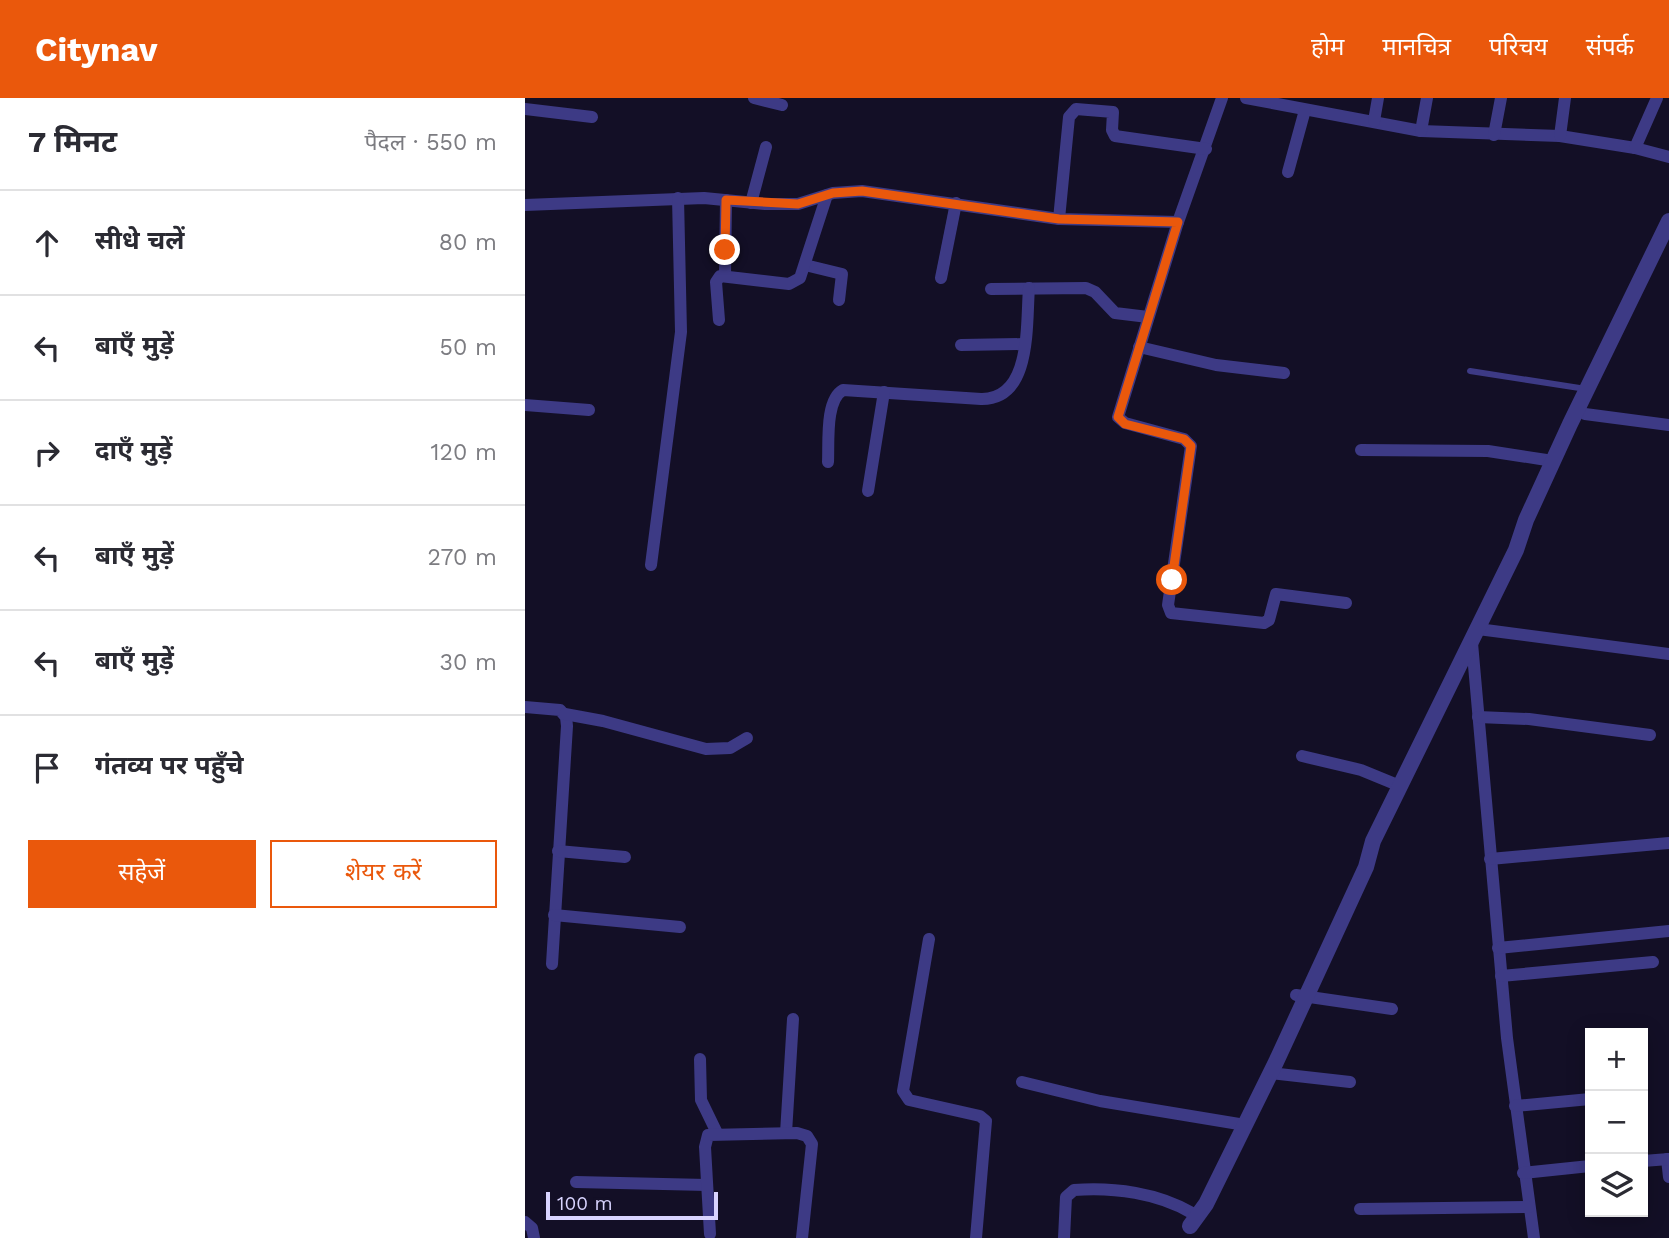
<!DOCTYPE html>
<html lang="hi">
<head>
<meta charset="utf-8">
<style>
	:root { --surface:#fff; --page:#f2f2f3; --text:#2b2b33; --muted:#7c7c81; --line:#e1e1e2; --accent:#ea580c }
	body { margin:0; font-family:"Work Sans","Noto Sans Devanagari",sans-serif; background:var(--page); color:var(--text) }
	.controls { position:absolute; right:21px; bottom:21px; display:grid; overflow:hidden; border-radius:0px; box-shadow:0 4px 18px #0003 }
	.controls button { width:63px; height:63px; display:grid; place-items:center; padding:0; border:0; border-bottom:2px solid var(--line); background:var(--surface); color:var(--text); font:35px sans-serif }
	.scale { position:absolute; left:21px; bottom:18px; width:172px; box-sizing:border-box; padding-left:7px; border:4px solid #d9d4ff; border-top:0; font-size:19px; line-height:24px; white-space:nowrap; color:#d9d4ff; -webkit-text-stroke:5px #130f26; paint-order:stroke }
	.stop { position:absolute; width:21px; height:21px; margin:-16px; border:5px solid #ea580c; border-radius:50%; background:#fff }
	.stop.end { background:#ea580c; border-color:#fff; box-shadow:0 2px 7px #0008 }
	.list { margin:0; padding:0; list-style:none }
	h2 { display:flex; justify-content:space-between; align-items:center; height:91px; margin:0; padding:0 28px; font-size:30px }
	h2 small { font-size:23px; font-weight:400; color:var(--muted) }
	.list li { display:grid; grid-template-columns:46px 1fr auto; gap:21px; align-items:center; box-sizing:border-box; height:105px; padding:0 28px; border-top:2px solid var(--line) }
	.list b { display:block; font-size:26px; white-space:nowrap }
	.list em { font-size:23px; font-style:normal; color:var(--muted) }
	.actions { display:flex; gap:14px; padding:21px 28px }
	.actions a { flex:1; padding:16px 0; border:2px solid var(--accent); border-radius:0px; text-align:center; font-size:24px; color:var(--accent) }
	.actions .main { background:var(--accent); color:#fff }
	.icon { flex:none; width:38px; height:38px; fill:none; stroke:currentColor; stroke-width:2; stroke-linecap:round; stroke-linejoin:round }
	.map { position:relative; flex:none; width:1144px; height:1140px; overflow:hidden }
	header { display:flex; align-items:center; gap:42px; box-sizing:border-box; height:98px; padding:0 35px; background:var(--accent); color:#fff }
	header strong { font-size:33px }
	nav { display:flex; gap:38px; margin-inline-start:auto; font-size:24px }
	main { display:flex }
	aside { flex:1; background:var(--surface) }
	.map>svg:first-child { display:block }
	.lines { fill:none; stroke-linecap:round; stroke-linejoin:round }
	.service { stroke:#3d3a85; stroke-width:6 }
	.minor { stroke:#3d3a85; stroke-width:12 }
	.tertiary { stroke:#3d3a85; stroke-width:16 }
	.route { stroke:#ea580c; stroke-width:9 }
</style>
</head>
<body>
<header>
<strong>Citynav</strong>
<nav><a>होम</a><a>मानचित्र</a><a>परिचय</a><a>संपर्क</a></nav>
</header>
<main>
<aside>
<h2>7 मिनट<small>पैदल · 550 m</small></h2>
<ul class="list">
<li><svg class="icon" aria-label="ahead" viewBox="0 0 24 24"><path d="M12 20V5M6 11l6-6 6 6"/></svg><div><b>सीधे चलें</b></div><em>80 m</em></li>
<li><svg class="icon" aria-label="left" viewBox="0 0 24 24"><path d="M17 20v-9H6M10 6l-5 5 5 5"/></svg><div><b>बाएँ मुड़ें</b></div><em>50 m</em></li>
<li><svg class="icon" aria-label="right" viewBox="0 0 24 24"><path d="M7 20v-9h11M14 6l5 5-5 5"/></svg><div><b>दाएँ मुड़ें</b></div><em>120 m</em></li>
<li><svg class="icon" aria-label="left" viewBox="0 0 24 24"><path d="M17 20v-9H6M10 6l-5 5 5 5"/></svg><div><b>बाएँ मुड़ें</b></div><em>270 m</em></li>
<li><svg class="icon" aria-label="left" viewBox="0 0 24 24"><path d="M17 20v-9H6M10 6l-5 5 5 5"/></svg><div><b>बाएँ मुड़ें</b></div><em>30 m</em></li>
<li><svg class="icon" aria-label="arrive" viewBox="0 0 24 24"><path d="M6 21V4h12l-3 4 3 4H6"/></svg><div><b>गंतव्य पर पहुँचे</b></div></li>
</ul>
<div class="actions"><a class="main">सहेजें</a><a>शेयर करें</a></div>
</aside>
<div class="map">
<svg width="1144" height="1140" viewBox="0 0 1144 1140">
	<rect width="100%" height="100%" fill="#130f26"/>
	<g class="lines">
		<path class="service" d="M945,273l116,18"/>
		<g class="minor">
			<path d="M229,0l28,7"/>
			<path d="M697,0l-44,124 -60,195 7,6 59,16 7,7 -23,159 3,8 93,10 5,-3 7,-26 70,9"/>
			<path d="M721,0l175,33 139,5 75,12 34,9"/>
			<path d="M0,11l67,8"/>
			<path d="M849,23l4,-23"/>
			<path d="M896,33l6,-33"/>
			<path d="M969,37l7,-37"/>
			<path d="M1035,38l5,-38"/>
			<path d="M1110,50l22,-50"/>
			<path d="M763,74l17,-62"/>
			<path d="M226,105l15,-56"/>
			<path d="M0,107l179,-7 61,6h33l35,-11 29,-2 197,28 119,3"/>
			<path d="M534,121l10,-102 7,-8 37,3 -1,18 3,6 91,13"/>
			<path d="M280,167l37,9 -3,26"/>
			<path d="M200,178l1,-76"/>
			<path d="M416,180l15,-75"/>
			<path d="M466,191l95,-1 9,4 20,21 33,4"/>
			<path d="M194,222l-3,-38 4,-6 69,8 11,-6 27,-83"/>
			<path d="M436,247l64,-1"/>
			<path d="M614,249l77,18 68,8"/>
			<path d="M0,307l64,5"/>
			<path d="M1060,316l84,11"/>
			<path d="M836,352l127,1 65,10"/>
			<path d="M303,364c1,-19 -3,-62 15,-72l138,9c51,1 45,-74 48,-111"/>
			<path d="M343,393l16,-99"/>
			<path d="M126,467l30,-233 -3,-134"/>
			<path d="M953,531l191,25"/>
			<path d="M947,545l35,395 27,200"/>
			<path d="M0,609l35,3 6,7 1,9 -15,238"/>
			<path d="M40,616l38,7 103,28 24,-1 17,-10"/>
			<path d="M953,619l51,2 121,16"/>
			<path d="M777,658l59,14 39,16"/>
			<path d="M33,753l67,6"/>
			<path d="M965,761l179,-16"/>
			<path d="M29,817l126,12"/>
			<path d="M404,841l-26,152 6,9 71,16 6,5 -10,117"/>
			<path d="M973,850l171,-17"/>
			<path d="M976,878l152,-14"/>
			<path d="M771,897l96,14"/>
			<path d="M175,961l1,41 16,33"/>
			<path d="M745,975l80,9"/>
			<path d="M497,984l78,19 145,24"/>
			<path d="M990,1008l75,-7"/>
			<path d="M261,1035l7,-114"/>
			<path d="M1142,1061l2,18"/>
			<path d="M1118,1063l26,-2"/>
			<path d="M998,1075l67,-7"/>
			<path d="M51,1084l131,3"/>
			<path d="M835,1111l169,-2"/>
			<path d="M0,1124l7,6 2,10"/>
			<path d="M185,1136l-5,-87 3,-12 89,-2 10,3 5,8 -10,94"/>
			<path d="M539,1140l2,-41 8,-7c40,-3 84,3 118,23"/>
		</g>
		<path class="tertiary" d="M665,1128l16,-22 70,-142 90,-195 7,-26 143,-291 10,-30 44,-96 99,-203"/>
	</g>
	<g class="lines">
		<path class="route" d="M200,152l1,-50 72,4 35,-11 29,-2 197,28 119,3 -60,195 7,7 59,15 7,7 -19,134"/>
	</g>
</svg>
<div class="controls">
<button>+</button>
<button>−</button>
<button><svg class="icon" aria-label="layers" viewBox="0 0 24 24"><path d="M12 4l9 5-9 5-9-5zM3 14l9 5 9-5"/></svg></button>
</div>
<div class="scale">100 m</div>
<div class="stop" style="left:647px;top:482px"></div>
<div class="stop end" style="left:200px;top:152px"></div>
</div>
</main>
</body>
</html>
